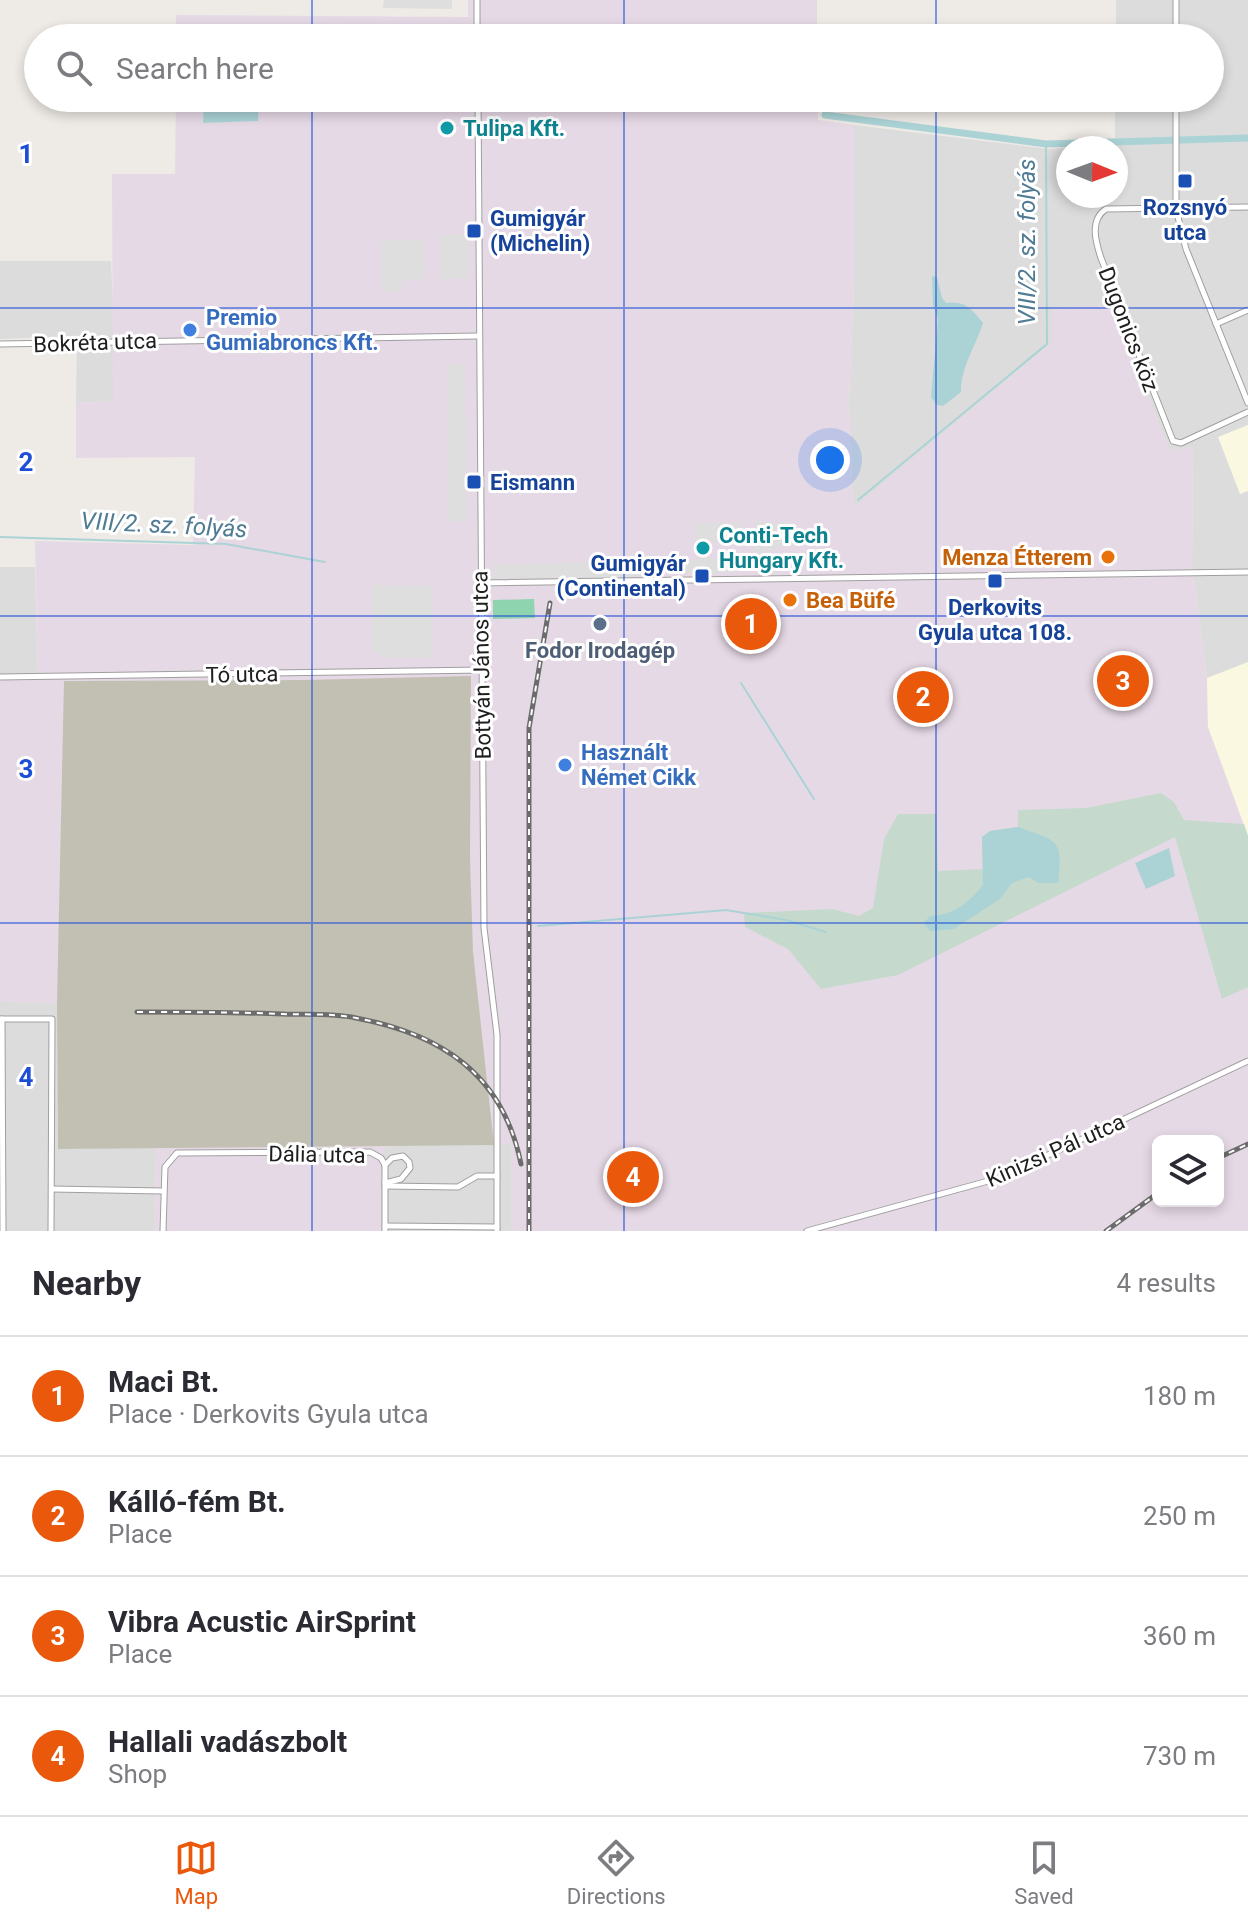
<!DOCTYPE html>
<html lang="en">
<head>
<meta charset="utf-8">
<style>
	:root { --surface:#fff; --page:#f2f2f3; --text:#2b2b33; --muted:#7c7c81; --line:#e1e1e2; --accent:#ea580c }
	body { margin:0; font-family:Roboto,sans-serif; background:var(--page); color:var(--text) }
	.controls { position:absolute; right:24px; bottom:24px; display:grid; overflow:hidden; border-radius:12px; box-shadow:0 4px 12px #0003 }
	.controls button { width:72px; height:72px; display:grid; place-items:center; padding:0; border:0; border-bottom:2px solid var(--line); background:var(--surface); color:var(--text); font:40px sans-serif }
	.compass { position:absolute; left:1056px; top:136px; width:72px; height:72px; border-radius:50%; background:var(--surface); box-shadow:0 4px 12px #0003; rotate:91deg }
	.you { position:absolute; left:830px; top:460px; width:28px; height:28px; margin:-20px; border:6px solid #fff; border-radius:50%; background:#1a73e8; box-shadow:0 0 0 12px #1a73e833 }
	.badge { display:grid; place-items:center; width:52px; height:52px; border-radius:50%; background:var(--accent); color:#fff; font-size:26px; font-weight:700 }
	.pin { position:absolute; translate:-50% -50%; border:4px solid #fff; box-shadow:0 2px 8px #0006 }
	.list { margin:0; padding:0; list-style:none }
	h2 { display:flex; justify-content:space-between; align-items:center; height:104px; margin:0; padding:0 32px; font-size:34px }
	h2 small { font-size:26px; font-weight:400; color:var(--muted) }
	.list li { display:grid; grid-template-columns:52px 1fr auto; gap:24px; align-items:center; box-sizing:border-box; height:120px; padding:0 32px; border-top:2px solid var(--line) }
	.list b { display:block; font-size:30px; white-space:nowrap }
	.list p { margin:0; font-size:26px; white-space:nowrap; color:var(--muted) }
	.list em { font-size:26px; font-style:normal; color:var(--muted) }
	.icon { flex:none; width:44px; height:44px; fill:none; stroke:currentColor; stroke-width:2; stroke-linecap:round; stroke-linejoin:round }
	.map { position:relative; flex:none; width:1248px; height:1231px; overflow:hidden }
	.search { position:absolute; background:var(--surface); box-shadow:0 4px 12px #0003; left:24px; right:24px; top:24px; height:88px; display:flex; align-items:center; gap:20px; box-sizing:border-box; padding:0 28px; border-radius:44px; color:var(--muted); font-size:30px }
	.sheet { height:584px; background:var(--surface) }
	nav { display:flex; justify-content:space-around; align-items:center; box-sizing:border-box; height:112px; border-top:2px solid var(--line); background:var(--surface); font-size:22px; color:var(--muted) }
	nav a { display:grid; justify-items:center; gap:4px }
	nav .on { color:var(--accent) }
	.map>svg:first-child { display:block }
	.residential { fill:#dcdcdc }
	.industrial { fill:#e6d9e6; fill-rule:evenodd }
	.education { fill:#fbf8e2 }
	.construction { fill:#c2c0b2 }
	.wetland { fill:#c5dacd }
	.pitch { fill:#8dd4af }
	.parking { fill:#dedede }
	.water { fill:#abd3d6 }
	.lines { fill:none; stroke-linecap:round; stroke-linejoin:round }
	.stream { stroke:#abd3d6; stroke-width:2 }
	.canal { stroke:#abd3d6; stroke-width:7 }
	.street-casing { stroke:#9f9f9f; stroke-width:7 }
	.street { stroke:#fff; stroke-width:5 }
	.rail-casing { stroke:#6c6c6c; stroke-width:5 }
	.rail { stroke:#fff; stroke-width:2; stroke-dasharray:6; stroke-linecap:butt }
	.grid { fill:none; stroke:#1d4ed8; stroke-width:2; stroke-opacity:0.55 }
	.culture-dot { fill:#0f9aa8; stroke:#fff; stroke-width:3 }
	.transit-dot { fill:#1a4fb4; stroke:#fff; stroke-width:3 }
	.shop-dot { fill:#3f7fe0; stroke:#fff; stroke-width:3 }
	.food-dot { fill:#e8710a; stroke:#fff; stroke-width:3 }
	.service-dot { fill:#5c6f8a; stroke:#fff; stroke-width:3 }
	.labels { text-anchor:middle; stroke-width:6; stroke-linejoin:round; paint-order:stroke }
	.culture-label { font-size:22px; font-weight:bold; fill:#0d838f; stroke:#fff; text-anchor:start }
	.transit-label { font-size:22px; font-weight:bold; fill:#164399; stroke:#fff }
	.shop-label { font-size:22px; font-weight:bold; fill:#366cbe; stroke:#fff; text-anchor:start }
	.street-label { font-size:22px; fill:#1e1e1e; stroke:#fff }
	.food-label { font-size:22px; font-weight:bold; fill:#c56008; stroke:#fff; text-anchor:end }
	.service-label { font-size:22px; font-weight:bold; fill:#4e5e75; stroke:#fff }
	.water-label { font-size:24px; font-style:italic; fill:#4f7b94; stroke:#fff }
	.grid-label { font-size:26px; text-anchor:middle; font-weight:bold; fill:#1d4ed8; stroke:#fff; stroke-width:6; stroke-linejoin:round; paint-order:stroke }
</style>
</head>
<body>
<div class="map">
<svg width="1248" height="1231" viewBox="0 0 1248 1231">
	<rect width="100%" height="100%" fill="#eeeae6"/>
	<g class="residential">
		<path d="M1116,0h132v836l-40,-109 -1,-49 -15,-113 1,-118 -24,3 -57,-145 -60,38 -198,165 -2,-10 -3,-97 5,-117v-159l195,24 19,-1v48h48v-48h-31l30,-1v-49h95v-60h-94z"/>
		<path d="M0,261h111l4,89 -2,51 -37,2 1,-67 -77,3z"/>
		<path d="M0,567h35l3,113 -38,-1z"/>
		<path d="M0,1002h57l1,147 98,-2 -1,84h-155z"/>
		<path d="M512,1144l-1,87h-127v-86z"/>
	</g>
	<g class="industrial">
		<path d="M468,0h349v38h-641v-23l292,2z"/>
		<path d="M176,98h641l1,22 36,5v159l-5,117 5,106 198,-164v-35l60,-3 57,145 24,-3 -1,118 15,113 1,49 40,109v395h-737v-87l-127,1v86h-229l1,-84 -98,2 -1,-146 -57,-1v-323l38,1 -3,-139 158,4 2,-88 -119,1v-55l37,-2 -1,-227h63zM1158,1141h60v60h-60z"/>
	</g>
	<g class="education">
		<path d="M1248,425v66l-8,3 -22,-57z"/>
		<path d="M1248,662v174l-40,-109 -1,-49z"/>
	</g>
	<path class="construction" d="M471,676l-1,182 3,94 21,193 -436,4 -1,-147 7,-321 242,-1z"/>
	<path class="wetland" d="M1161,793l13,9 10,18 60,4 4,12v151l-26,12 -47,-162 -277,138 -77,14 -33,-40 -43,-22 -1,-14 88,-4 27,7 14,-8 11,-69 14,-25h38l2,57 45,-2 -1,-32 8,-6 28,-4v-17l68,-2z"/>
	<path class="pitch" d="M534,599l1,19 -42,1v-19z"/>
	<g class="parking">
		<path d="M384,0h68v9l-69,-1z"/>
		<path d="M471,234l-2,44 -28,1 -1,-44z"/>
		<path d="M420,239l3,3 2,37 -22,1 -4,12h-17v-51z"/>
		<path d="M447,364h18l2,157h-18z"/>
		<path d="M756,522l36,1v21l-38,10z"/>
		<path d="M694,523h46v18h-45z"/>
		<path d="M696,558h36l5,6v6l-4,3h-51l3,-8z"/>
		<path d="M641,561v13l-12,4h-136v-13z"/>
		<path d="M372,585h60v73h-53v-6h-7z"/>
	</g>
	<g class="water">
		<path d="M204,98h55l-1,23 -55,2z"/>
		<path d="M932,276l5,1 5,21 4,5c19,-3 26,6 37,20 -8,25 -22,43 -22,69l-18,14 -6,-1 -6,-8 7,-78 -5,-14z"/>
		<path d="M1018,827c41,15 45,11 40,56h-20l-9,-6 -17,6 -12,16 -46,30 -24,2 -6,-8 6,-7c24,-1 38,-13 53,-31l-1,-48 8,-6z"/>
		<path d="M1169,848l6,28 -29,13 -11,-26z"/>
	</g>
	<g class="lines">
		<g class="stream">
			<path d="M858,500l189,-156 -1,-200"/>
			<path d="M0,537l226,7 99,18"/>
			<path d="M741,683l73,116"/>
			<path d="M538,926l188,-16 60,10 40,12"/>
		</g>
		<path class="canal" d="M825,115l221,29 202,-6"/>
		<defs>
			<g id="street">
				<path d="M477,0v38"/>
				<path d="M1176,38v-38"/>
				<path d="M478,98l6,830 13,107v196"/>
				<path d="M1176,98v111l10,40 62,154"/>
				<path d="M1248,207l-142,2c-17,11 -10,34 -5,49l72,183 8,2 67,-31"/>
				<path d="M1216,324l32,-14"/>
				<path d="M0,344l478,-8"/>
				<path d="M480,583l768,-11"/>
				<path d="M956,607h10"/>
				<path d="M0,677l484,-7"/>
				<path d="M0,1019h52l-1,212"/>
				<path d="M2,1019l1,212"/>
				<path d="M385,1165l7,-7 11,-2 6,6 1,6 -9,11 -16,4"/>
				<path d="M385,1186l73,1 19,-11h20"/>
				<path d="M52,1189l111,2"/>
				<path d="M385,1226l112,1"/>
				<path d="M163,1231l2,-64 12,-14 193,-1 11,6 4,7v66"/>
				<path d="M807,1231l192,-53 249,-117"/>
			</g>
		</defs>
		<use href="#street" class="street-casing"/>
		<use href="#street" class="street"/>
		<defs>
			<g id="rail">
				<path d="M137,1012c49,0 97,0 146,2 24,1 49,-1 73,4 85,16 147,56 165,146"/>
				<path d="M1218,1158l30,-14"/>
				<path d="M529,1231v-503l21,-125"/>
				<path d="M1106,1231l52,-38"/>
			</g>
		</defs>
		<use href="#rail" class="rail-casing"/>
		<use href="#rail" class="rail"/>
	</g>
	<path class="grid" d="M312,0v38M624,0v38M936,0v38M312,98v1133M624,98v1133M936,98v1133M0,308h1248M0,616h1248M0,923h1248"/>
	<g class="culture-dot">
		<circle cx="447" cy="128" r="8"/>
		<circle cx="703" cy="548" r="8"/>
	</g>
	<g class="transit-dot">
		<rect x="1177" y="173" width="16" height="16" rx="4"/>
		<rect x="466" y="223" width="16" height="16" rx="4"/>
		<rect x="466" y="474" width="16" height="16" rx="4"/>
		<rect x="694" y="568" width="16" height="16" rx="4"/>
		<rect x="987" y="573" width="16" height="16" rx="4"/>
	</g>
	<g class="shop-dot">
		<circle cx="190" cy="330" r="8"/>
		<circle cx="565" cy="765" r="8"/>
	</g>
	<g class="food-dot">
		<circle cx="1108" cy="557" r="8"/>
		<circle cx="790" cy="600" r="8"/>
	</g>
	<circle class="service-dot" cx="600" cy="624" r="8"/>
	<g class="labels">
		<g class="culture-label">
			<text x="463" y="136">Tulipa Kft.</text>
			<text x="719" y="543">Conti-Tech<tspan x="719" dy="25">Hungary Kft.</tspan></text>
		</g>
		<g class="transit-label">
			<text x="1185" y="215">Rozsnyó<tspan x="1185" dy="25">utca</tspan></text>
			<text x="490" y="226" text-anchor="start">Gumigyár<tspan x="490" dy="25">(Michelin)</tspan></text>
			<text x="490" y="490" text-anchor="start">Eismann</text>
			<text x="686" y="571" text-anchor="end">Gumigyár<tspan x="686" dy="25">(Continental)</tspan></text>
			<text x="995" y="615">Derkovits<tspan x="995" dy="25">Gyula utca 108.</tspan></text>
		</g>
		<g class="shop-label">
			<text x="206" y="325">Premio<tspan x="206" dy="25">Gumiabroncs Kft.</tspan></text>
			<text x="581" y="760">Használt<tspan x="581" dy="25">Német Cikk</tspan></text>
		</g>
		<g class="street-label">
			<text transform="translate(1129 329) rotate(69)" y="8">Dugonics köz</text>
			<text transform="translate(95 342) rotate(-2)" y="8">Bokréta utca</text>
			<text transform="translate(481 665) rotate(-91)" y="8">Bottyán János utca</text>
			<text transform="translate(242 674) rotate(-1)" y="8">Tó utca</text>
			<text transform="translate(1055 1150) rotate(-24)" y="8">Kinizsi Pál utca</text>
			<text transform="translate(317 1154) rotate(1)" y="8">Dália utca</text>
		</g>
		<g class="food-label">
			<text x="1092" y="565">Menza Étterem</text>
			<text x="806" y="608" text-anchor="start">Bea Büfé</text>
		</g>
		<g class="service-label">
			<text x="600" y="658">Fodor Irodagép</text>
		</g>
		<g class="water-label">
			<text transform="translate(1027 242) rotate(-90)" y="8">VIII/2. sz. folyás</text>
			<text transform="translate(164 525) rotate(3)" y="8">VIII/2. sz. folyás</text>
		</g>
	</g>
	<g class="grid-label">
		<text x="26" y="163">1</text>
		<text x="26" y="471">2</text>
		<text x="26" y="778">3</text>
		<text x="26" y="1086">4</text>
	</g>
</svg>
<div class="controls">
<button><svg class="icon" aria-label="layers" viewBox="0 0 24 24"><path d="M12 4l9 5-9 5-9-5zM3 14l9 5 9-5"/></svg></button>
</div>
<svg class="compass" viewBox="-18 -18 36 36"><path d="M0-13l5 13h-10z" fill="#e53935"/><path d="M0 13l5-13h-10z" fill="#7c7c81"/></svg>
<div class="you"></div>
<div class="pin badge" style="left:751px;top:624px">1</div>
<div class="pin badge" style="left:923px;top:697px">2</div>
<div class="pin badge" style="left:1123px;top:681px">3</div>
<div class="pin badge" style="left:633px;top:1177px">4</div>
<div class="search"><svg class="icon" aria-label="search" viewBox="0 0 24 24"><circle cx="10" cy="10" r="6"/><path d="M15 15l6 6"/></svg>Search here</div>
</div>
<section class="sheet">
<h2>Nearby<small>4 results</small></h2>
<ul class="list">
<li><span class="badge">1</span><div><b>Maci Bt.</b><p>Place · Derkovits Gyula utca</p></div><em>180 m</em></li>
<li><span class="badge">2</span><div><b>Kálló-fém Bt.</b><p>Place</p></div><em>250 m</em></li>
<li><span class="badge">3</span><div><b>Vibra Acustic AirSprint</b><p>Place</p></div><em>360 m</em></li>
<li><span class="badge">4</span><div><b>Hallali vadászbolt</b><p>Shop</p></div><em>730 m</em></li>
</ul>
</section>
<nav>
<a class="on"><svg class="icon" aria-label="map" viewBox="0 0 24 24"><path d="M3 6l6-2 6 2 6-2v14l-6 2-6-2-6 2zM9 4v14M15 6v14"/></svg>Map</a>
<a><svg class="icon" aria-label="directions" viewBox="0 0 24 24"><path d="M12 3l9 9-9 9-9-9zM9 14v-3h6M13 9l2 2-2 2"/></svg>Directions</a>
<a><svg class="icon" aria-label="saved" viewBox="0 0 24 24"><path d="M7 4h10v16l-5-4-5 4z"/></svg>Saved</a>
</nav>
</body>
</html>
